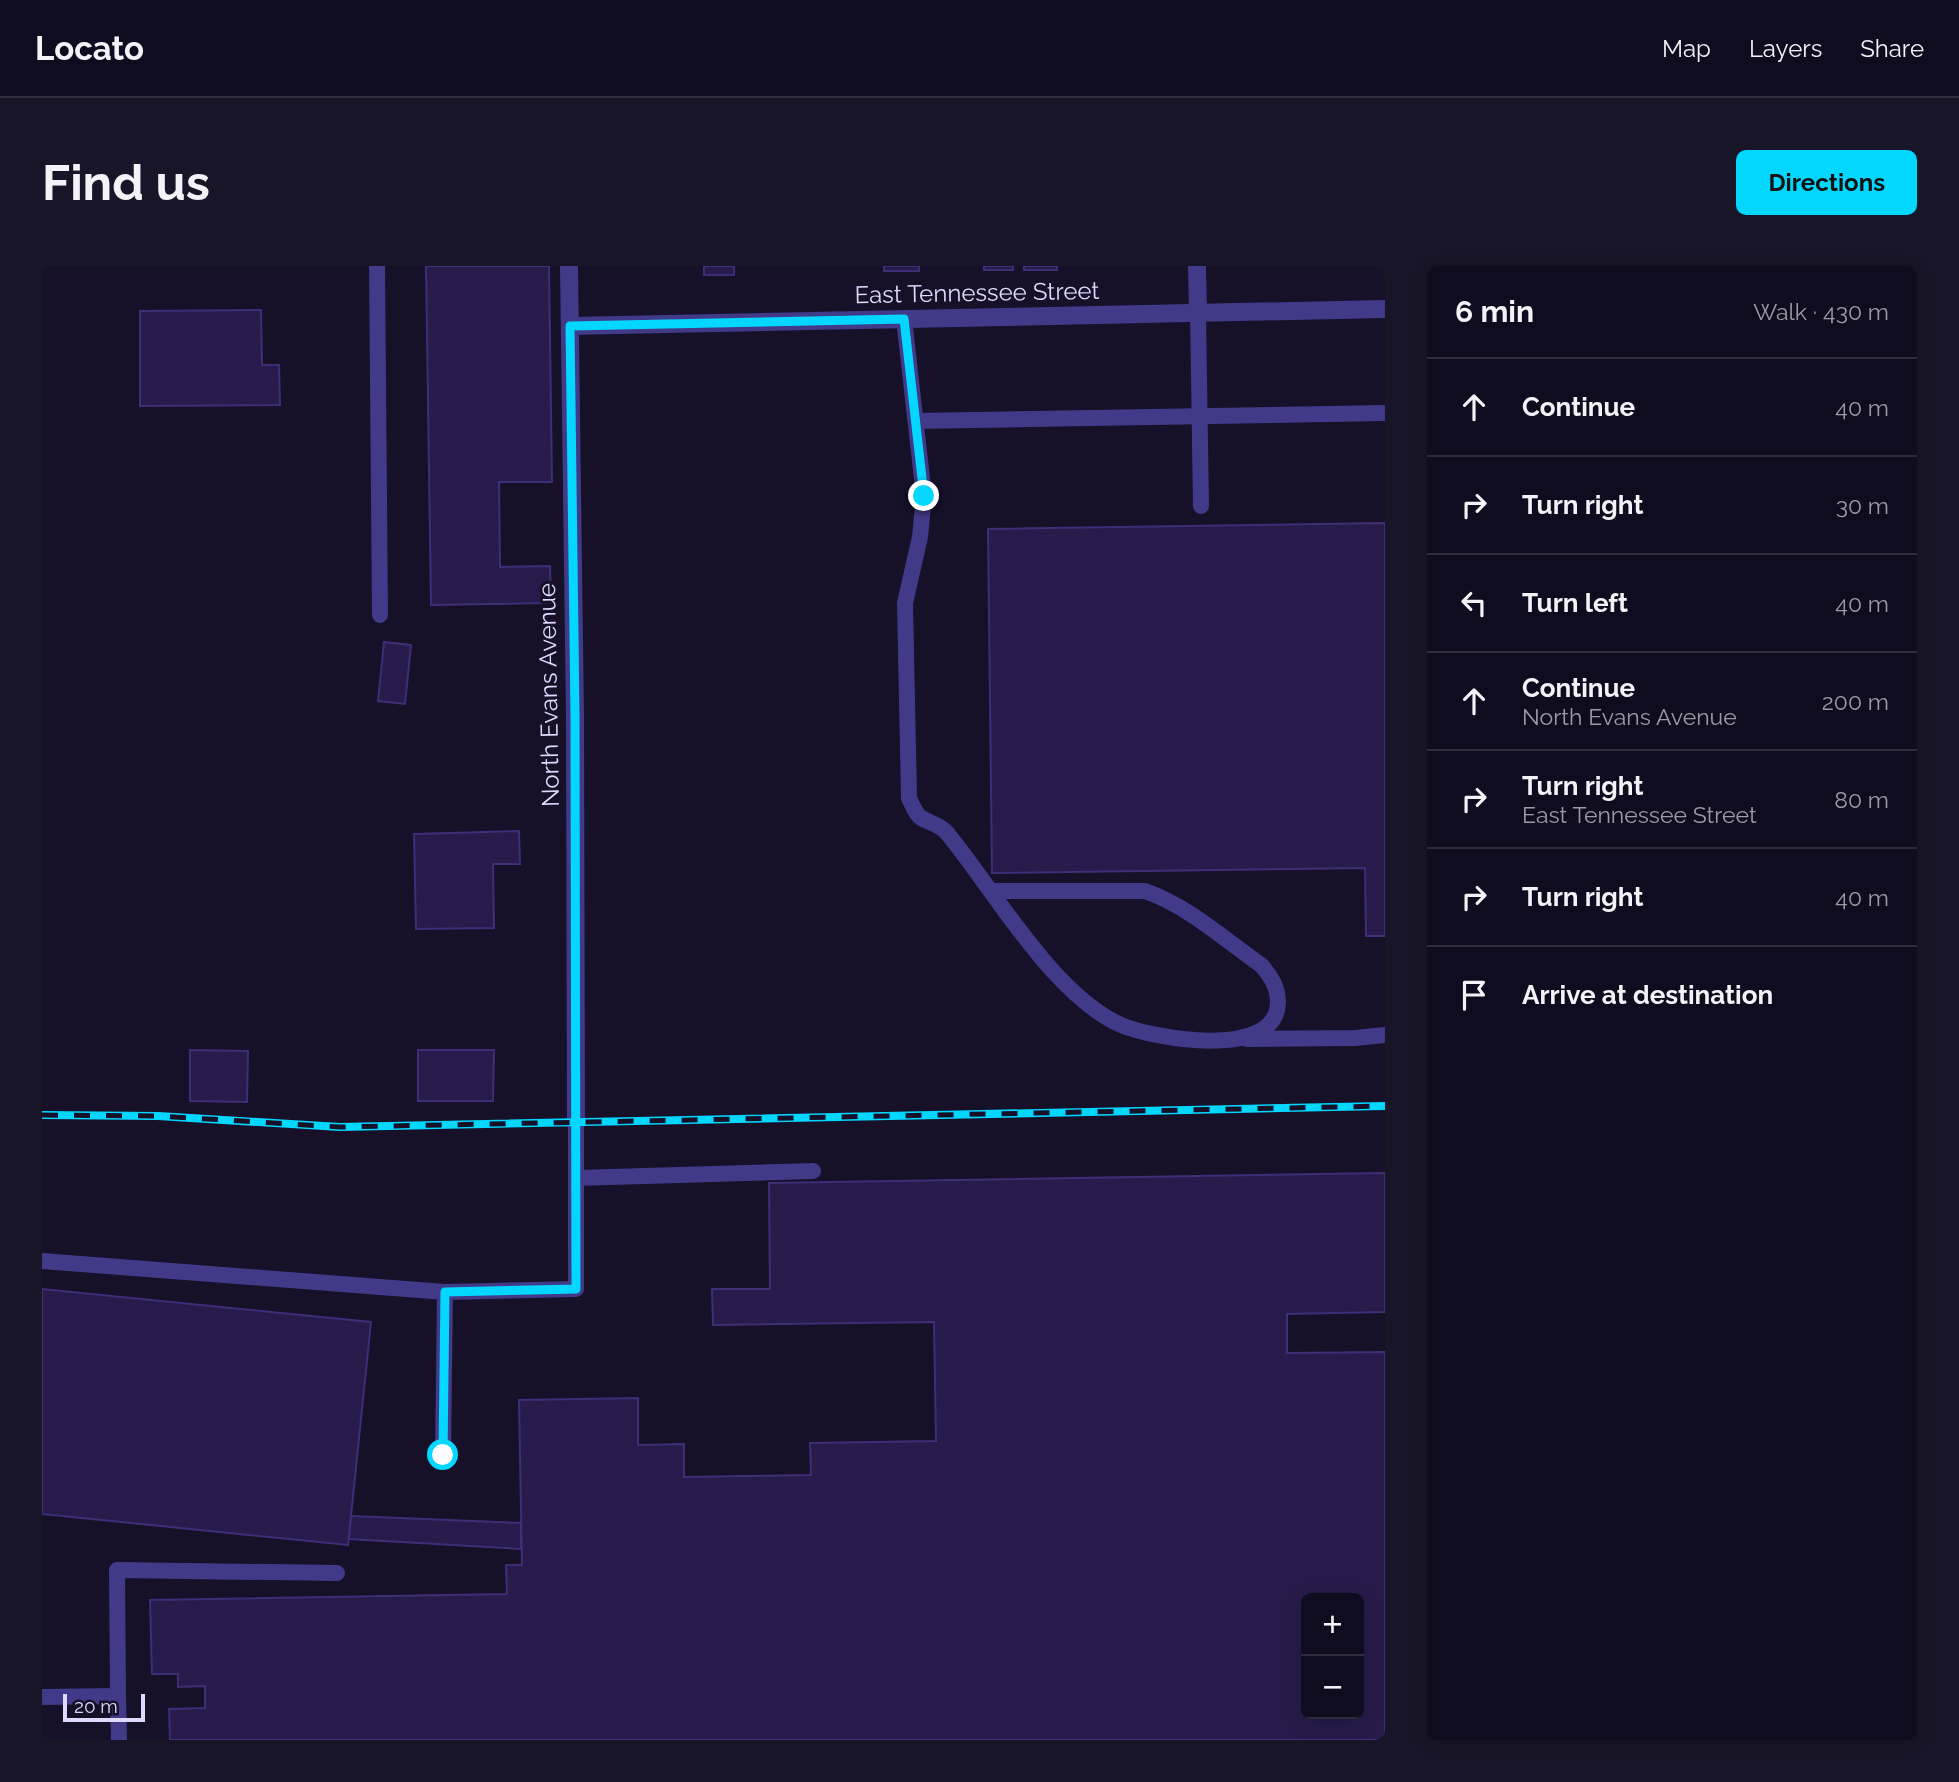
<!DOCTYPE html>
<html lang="en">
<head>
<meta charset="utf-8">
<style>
	:root { --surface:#100c1f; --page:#191528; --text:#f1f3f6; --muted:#9c9ba4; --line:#302c3d; --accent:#04d7ff }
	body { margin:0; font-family:Raleway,sans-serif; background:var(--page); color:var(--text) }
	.controls { position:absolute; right:21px; bottom:21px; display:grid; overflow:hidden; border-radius:10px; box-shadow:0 4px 18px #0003 }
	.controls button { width:63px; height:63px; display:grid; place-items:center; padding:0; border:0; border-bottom:2px solid var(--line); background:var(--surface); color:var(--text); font:35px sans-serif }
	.scale { position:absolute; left:21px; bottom:18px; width:82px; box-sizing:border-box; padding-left:7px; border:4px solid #dfd8ff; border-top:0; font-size:19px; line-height:24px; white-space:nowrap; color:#dfd8ff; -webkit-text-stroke:5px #161029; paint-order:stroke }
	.stop { position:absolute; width:21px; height:21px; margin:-16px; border:5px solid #04d7ff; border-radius:50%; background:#fff }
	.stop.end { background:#04d7ff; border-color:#fff; box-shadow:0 2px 7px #0008 }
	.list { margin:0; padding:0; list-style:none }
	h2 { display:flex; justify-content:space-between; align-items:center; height:91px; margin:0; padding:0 28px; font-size:30px }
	h2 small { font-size:23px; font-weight:400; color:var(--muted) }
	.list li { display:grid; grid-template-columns:46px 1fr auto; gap:21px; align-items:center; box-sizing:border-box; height:98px; padding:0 28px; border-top:2px solid var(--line) }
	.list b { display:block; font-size:26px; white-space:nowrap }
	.list p { margin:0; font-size:23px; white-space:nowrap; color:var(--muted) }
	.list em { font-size:23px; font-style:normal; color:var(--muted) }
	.icon { flex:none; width:38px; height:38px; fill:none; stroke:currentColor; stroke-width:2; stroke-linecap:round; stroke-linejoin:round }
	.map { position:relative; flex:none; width:1343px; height:1474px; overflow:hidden; border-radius:10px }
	header { display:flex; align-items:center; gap:42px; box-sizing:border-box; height:98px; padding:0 35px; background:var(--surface); border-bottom:2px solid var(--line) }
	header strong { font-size:33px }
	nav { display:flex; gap:38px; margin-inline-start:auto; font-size:24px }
	.intro { display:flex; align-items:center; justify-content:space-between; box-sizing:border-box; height:168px; padding:0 42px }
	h1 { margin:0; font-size:49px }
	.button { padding:18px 32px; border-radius:10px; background:var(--accent); color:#111; font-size:24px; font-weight:700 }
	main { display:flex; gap:42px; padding:0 42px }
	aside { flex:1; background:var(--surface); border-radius:10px; box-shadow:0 4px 18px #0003 }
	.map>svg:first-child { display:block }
	.building { fill:#281b4b; stroke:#402d77; stroke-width:2; fill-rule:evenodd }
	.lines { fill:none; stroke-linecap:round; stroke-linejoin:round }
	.service { stroke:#413a89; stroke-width:16 }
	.minor { stroke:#413a89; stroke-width:18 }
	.rail-casing { stroke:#04d7ff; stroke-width:8 }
	.rail { stroke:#161029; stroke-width:5; stroke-dasharray:16; stroke-linecap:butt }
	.route { stroke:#04d7ff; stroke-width:9 }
	.labels { text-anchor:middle; stroke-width:6; stroke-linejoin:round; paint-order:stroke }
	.street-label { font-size:24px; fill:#dfd8ff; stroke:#161029 }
</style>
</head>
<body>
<header>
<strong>Locato</strong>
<nav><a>Map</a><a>Layers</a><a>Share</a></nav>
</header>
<div class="intro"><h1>Find us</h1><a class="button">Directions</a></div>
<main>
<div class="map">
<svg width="1343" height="1474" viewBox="0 0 1343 1474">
	<rect width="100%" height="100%" fill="#161029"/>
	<g class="building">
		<path d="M384,0h123l3,216h-53l1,85 50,-1 1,37 -120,2z"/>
		<rect x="662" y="0" width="30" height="9"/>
		<rect x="842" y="0" width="35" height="5"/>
		<rect x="942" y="0" width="29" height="4"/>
		<rect x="982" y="0" width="33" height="4"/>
		<path d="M219,44l1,55h17l1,40 -140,1v-95z"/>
		<path d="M1343,257v413h-19l-1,-68 -373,5 -4,-344z"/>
		<path d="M342,376l27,3 -6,59 -27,-3z"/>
		<path d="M477,565l1,33h-27l1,64 -78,1 -2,-95z"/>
		<path d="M148,784l58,1 -1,51 -57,-1z"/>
		<path d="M376,784h76l-1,51h-75z"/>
		<path d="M1343,907v139l-98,2v39l98,-1v388h-1215l-1,-31 36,-1v-22l-27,1v-13h-26l-2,-74 357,-6 -1,-29h16l-3,-165 119,-2v47l46,-1v33l127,-2 -1,-32 126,-2 -2,-119 -221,3 -1,-36h58l-1,-106zM1264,1332h53v116h-53z"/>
		<path d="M0,1023l329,33 -23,223 -306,-31z"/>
		<path d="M309,1250l170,7v26l-172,-10z"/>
	</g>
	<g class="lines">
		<g class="service">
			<path d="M335,0l3,349"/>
			<path d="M1156,47l3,193"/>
			<path d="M862,53l20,177 -4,41 -15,66 4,195c3,6 6,15 11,19 8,6 20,7 27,16 48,58 105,161 174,192 33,14 155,35 157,-22 0,-16 -7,-27 -17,-38 -37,-26 -73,-59 -116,-74h-153"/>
			<path d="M874,155l469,-8"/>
			<path d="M1205,773l108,-1 30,-3"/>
			<path d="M534,912l237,-7"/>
			<path d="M0,995l403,31 -2,163"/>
			<path d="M403,1026l131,-3v-165"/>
			<path d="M76,1430l-1,-126 220,3"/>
			<path d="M0,1431l76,-1 1,44"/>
		</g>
		<g class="minor">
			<path d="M527,0l6,449 1,409"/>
			<path d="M1155,0l1,47"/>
			<path d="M528,60l815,-17"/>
		</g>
		<defs>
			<path id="rail" d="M0,849l116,1 182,11 1045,-21"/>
		</defs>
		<use href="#rail" class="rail-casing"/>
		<use href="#rail" class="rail"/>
	</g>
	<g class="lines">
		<path class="route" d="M401,1189l2,-163 131,-3 -1,-574 -5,-389 334,-7 20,177"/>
	</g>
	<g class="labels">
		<g class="street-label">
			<text transform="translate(935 27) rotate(-1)" y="8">East Tennessee Street</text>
			<text transform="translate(507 429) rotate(-91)" y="8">North Evans Avenue</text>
		</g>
	</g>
</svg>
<div class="controls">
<button>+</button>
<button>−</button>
</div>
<div class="scale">20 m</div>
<div class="stop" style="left:401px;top:1189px"></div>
<div class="stop end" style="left:882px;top:230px"></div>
</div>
<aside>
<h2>6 min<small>Walk · 430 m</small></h2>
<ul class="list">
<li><svg class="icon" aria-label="ahead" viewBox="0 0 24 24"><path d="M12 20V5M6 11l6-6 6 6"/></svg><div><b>Continue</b></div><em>40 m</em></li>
<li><svg class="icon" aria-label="right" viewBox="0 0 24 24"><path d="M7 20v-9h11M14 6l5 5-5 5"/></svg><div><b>Turn right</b></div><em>30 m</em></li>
<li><svg class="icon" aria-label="left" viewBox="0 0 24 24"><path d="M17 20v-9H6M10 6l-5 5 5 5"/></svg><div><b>Turn left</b></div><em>40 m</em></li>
<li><svg class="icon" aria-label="ahead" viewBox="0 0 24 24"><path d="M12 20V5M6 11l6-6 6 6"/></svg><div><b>Continue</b><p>North Evans Avenue</p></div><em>200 m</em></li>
<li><svg class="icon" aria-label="right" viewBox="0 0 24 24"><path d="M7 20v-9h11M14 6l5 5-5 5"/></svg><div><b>Turn right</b><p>East Tennessee Street</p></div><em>80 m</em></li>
<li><svg class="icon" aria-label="right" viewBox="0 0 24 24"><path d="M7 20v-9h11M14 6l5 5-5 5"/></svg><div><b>Turn right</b></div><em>40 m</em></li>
<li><svg class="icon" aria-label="arrive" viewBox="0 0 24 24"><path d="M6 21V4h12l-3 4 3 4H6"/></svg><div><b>Arrive at destination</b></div></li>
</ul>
</aside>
</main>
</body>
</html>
